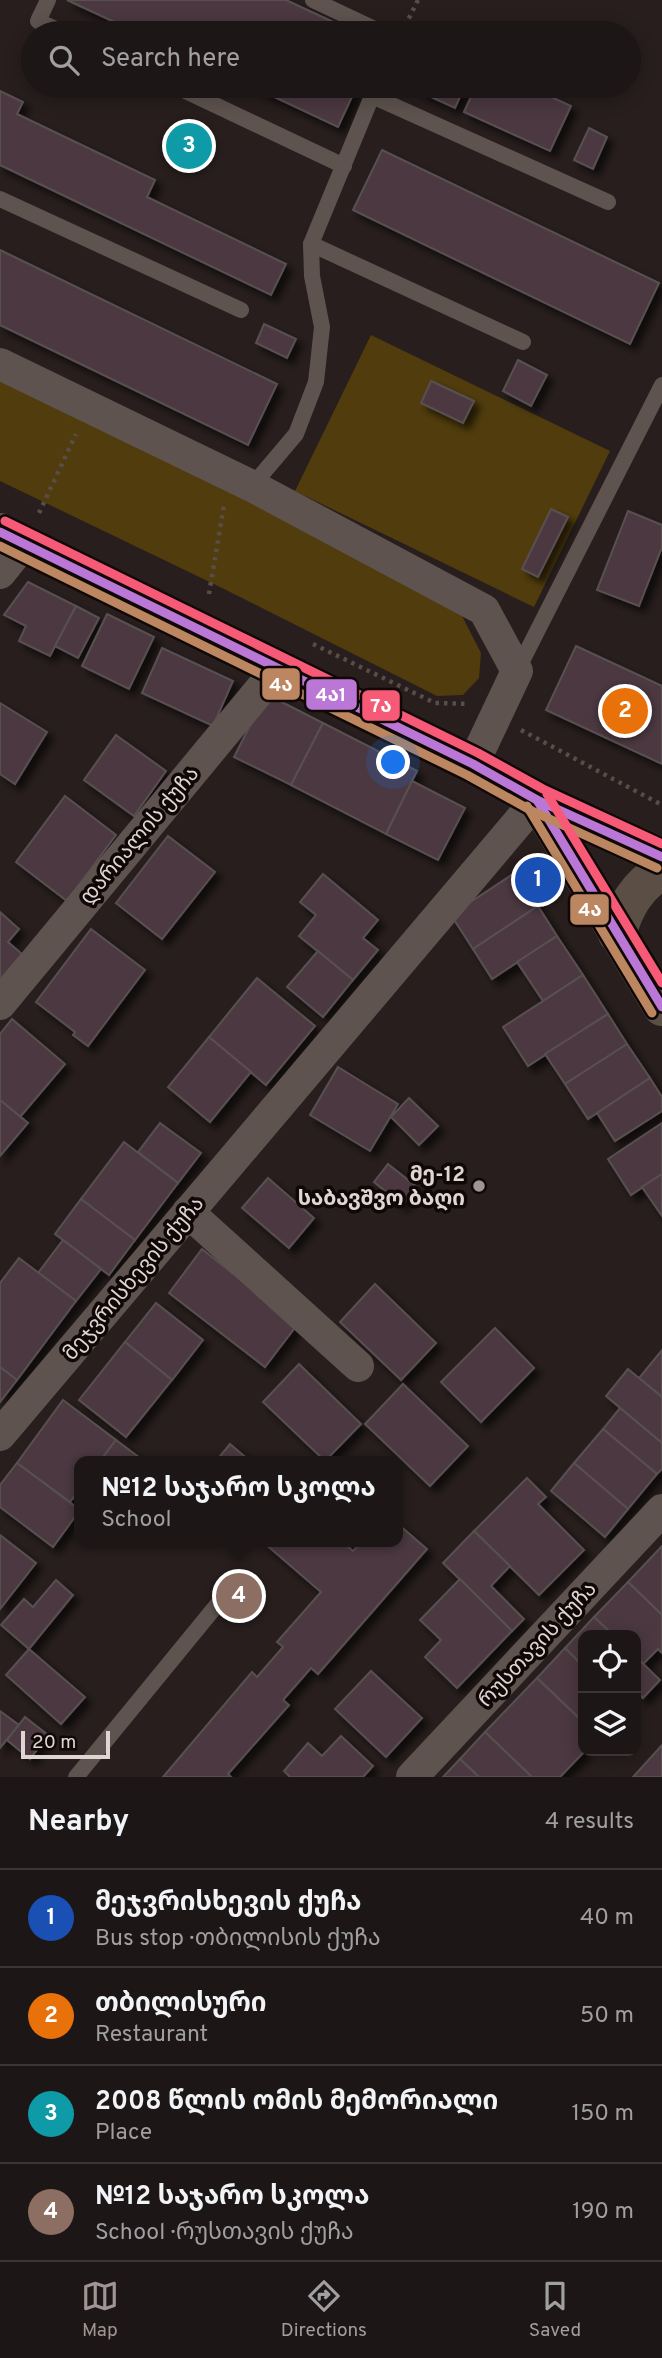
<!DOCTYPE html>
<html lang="en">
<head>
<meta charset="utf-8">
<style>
	:root { --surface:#1d1616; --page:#251f1f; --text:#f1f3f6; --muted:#a09fa1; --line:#3b3535; --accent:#a09594 }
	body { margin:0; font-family:Overpass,"Noto Sans Georgian",sans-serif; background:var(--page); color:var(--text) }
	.controls { position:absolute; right:21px; bottom:21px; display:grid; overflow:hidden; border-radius:14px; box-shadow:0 4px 18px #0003 }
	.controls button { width:63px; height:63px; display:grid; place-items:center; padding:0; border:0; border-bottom:2px solid var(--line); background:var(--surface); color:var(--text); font:35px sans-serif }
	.scale { position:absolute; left:21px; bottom:18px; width:89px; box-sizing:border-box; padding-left:7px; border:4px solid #e1d5d4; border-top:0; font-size:19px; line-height:24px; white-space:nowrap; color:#e1d5d4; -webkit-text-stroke:5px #0f0807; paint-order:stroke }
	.you { position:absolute; left:394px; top:763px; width:24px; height:24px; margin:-18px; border:5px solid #fff; border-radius:50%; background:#1a73e8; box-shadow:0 0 0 10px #1a73e833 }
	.badge { display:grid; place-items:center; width:46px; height:46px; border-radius:50%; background:var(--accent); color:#fff; font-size:23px; font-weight:700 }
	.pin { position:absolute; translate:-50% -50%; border:4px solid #fff; box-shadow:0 2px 7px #0006 }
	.popup { position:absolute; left:74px; top:1456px; width:329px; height:91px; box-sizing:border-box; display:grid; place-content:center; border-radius:14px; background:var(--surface); filter:drop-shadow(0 2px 5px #0005); font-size:23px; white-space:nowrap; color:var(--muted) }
	.popup b { font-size:26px; color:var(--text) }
	.popup::after { content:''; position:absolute; left:50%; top:100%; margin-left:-14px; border:14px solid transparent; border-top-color:var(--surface) }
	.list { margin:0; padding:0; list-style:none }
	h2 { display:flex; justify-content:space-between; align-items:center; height:91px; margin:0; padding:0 28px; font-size:30px }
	h2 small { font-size:23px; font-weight:400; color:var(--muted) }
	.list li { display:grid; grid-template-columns:46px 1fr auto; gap:21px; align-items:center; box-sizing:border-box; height:98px; padding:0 28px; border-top:2px solid var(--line) }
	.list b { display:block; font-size:26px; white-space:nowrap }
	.list p { margin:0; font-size:23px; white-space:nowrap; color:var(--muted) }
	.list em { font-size:23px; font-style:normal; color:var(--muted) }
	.icon { flex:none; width:38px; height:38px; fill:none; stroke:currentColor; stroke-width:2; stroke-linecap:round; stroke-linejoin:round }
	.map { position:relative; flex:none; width:662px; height:1777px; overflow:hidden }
	.search { position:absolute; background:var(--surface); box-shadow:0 4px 18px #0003; left:21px; right:21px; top:21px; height:77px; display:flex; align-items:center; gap:18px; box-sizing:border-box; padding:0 24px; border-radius:38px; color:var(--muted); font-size:26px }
	.sheet { height:483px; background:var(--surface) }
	nav { display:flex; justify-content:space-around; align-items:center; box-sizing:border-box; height:98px; border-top:2px solid var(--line); background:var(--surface); font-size:19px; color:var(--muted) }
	nav a { display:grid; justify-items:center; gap:4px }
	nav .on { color:var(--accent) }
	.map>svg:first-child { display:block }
	.green { fill:#503c0d }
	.building { fill:#4c3940; stroke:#585051; stroke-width:2; filter:url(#shadow) }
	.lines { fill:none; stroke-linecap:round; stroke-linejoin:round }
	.path { stroke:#574e4a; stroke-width:4.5; stroke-dasharray:3.5 5; stroke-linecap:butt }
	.service { stroke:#5e534e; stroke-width:16 }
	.minor { stroke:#5e534e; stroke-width:32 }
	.secondary { stroke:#5a4e45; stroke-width:38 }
	.bus-1-casing { stroke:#0f0807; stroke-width:14 }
	.bus-2-casing { stroke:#0f0807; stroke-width:14 }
	.bus-3-casing { stroke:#0f0807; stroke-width:14 }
	.bus-1 { stroke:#ba77d6; stroke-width:9 }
	.bus-2 { stroke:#bb8660; stroke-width:9 }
	.bus-3 { stroke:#f75a77; stroke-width:9 }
	.poi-dot { fill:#a09594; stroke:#0f0807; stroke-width:2.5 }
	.labels { text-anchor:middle; stroke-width:7; stroke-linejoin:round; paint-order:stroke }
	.street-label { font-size:21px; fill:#e1d5d4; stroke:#0f0807 }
	.poi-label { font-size:21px; font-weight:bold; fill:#e1d5d4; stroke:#0f0807; text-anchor:end }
	.line-badge { stroke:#0f0807; stroke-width:2.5 }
	.badge-label { font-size:19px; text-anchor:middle; font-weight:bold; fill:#fff }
</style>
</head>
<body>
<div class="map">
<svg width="662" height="1777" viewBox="0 0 662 1777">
	<defs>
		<filter id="shadow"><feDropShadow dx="6" dy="6" stdDeviation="3.5" flood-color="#0009"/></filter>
	</defs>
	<rect width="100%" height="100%" fill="#271e1d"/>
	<g class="green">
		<path d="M371,335l239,116 -76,156 -239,-116z"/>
		<path d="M0,378l233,110 226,122 22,43 -2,25 -16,17 -26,1 -217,-109 -220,-106z"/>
	</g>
	<g class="building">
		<path d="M67,0h219l71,33h-219z"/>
		<path d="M251,86h106l-19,41z"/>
		<path d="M421,86h44l-10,22 -37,-17z"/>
		<path d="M476,86h51l44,20 -21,45 -86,-39z"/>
		<path d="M0,91l23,11 -6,12 138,66 -8,17 139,67 -15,31 -271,-130z"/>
		<path d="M589,128l18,9 -14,32 -19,-9z"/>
		<path d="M382,150l277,133 -29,61 -277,-134z"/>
		<path d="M0,250l277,134 -29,61 -248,-120z"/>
		<path d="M264,324l32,15 -9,19 -31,-15z"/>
		<path d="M518,360l29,15 -16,31 -28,-15z"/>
		<path d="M431,381l43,20 -11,22 -42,-20z"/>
		<path d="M551,509l17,8 -30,60 -16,-8z"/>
		<path d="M628,511l34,14v22l-23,59 -42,-16z"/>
		<path d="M28,582l48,24 -26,50 -31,-15 7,-15 -22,-11z"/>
		<path d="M76,606l23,12 -21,40 -23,-12z"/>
		<path d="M107,614l47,23 -25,52 -47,-23z"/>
		<path d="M576,646l86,40v78l-116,-54z"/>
		<path d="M162,648l71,33 -20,45 -71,-33z"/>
		<path d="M266,694l57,29 -32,62 -57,-28z"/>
		<path d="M0,703l47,29 -32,52 -15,-10z"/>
		<path d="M323,723l94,48 -31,63 -95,-49z"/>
		<path d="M116,735l50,36 -32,45 -50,-36z"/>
		<path d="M412,781l53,27 -27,52 -52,-26z"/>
		<path d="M65,796l51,39 -49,66 -51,-39z"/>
		<path d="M168,836l47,36 -53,67 -46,-36z"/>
		<path d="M516,872l22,34 -65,43 -22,-34z"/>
		<path d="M323,874l55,46 -15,18 15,12 -25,30 -54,-44 17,-21 -16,-13z"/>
		<path d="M538,906l19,30 -65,43 -19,-30z"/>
		<path d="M0,912l19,17 -11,13 14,12 -22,26z"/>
		<path d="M91,929l54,41 -57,76 -15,-11 2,-3 -39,-30z"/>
		<path d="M557,936l26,39 -40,26 -26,-39z"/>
		<path d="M318,951l35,29 -30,37 -36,-30z"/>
		<path d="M583,975l25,39 -80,52 -25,-39z"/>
		<path d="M257,978l58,48 -49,59 -57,-48z"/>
		<path d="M608,1014l19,30 -62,40 -20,-30z"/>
		<path d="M12,1019l53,45 -45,53 -20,-17v-66z"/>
		<path d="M209,1037l42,35 -41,50 -42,-35z"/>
		<path d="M627,1044l23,34 -62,41 -23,-35z"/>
		<path d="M338,1067l60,37 -28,47 -60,-36z"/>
		<path d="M650,1078l12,19v14l-47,30 -18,-28z"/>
		<path d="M409,1098l29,28 -19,19 -28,-28z"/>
		<path d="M0,1100l28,23 -28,33z"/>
		<path d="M160,1123l41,30 -23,30 -40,-31z"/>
		<path d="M662,1123v51l-31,21 -23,-36z"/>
		<path d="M124,1142l54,41 -43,57 -54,-41z"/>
		<path d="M388,1164l29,23 -15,18 -28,-23z"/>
		<path d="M662,1174v42l-20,-29z"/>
		<path d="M268,1178l46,40 -25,30 -47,-40z"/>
		<path d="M81,1199l54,41 -26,35 -54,-41z"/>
		<path d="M63,1240l38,29 -25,32 -38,-28z"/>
		<path d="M202,1249l95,76 -32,42 -96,-74z"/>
		<path d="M19,1258l57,43 -59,79 -17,-13v-84z"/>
		<path d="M375,1284l61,59 -35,37 -61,-58z"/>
		<path d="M156,1303l47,37 -31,40 -47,-38z"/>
		<path d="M495,1328l39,40 -53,54 -40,-40z"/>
		<path d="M125,1342l47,38 -46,57 -47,-37z"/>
		<path d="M662,1350v47l-23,-19z"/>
		<path d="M299,1364l62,60 -36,37 -62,-59z"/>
		<path d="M0,1367l17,13 -17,22z"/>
		<path d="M628,1369l34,28v46l-56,-47z"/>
		<path d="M403,1384l65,62 -38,40 -65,-62z"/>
		<path d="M63,1400l53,40 -16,21h-20v28l-10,13 -53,-39z"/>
		<path d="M620,1408l42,35v26l-5,5 -54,-45z"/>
		<path d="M603,1429l54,45 -29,35 -54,-46z"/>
		<path d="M116,1440l28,21h-44z"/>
		<path d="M230,1444l20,17h-34z"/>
		<path d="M17,1463l63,47 -27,37 -53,-40v-22z"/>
		<path d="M574,1463l54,46 -23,28 -54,-46z"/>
		<path d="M527,1478l19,19 -8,7 46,46 -45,45 -65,-64z"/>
		<path d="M398,1524l29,25 -109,125 -7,-6 -28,32 6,5 -61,69 3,3h-68l89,-105 5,5 26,-30 -6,-5 44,-50 -58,-50h80l10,9 9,-9h36z"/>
		<path d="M474,1531l36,35 -19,20 33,33 -12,12 -69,-68z"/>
		<path d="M0,1535l36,28 -36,46z"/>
		<path d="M662,1546v69l-34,-33z"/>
		<path d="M460,1579l52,52 -55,57 -32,-31 16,-17 -21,-20z"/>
		<path d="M56,1580l17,15 -44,54 -28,-24 23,-26 9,8z"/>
		<path d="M628,1582l34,33v38l-4,-4 -15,15 -7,-7v-22h-23l-19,-18z"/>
		<path d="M594,1617l19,18h-30v31l-18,-18z"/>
		<path d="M565,1648l18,18v49l-3,4 -43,-41z"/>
		<path d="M29,1649l56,48 -24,27 -55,-49z"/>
		<path d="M636,1657l24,23 -17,18 -7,-6z"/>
		<path d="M371,1671l51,47 -36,39 -51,-48z"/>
		<path d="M537,1678l46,44v29h2l-25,26h-28l-47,-45z"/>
		<path d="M0,1711l19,14 -19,23z"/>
		<path d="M25,1717l23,18 -18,24 -23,-19z"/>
		<path d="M485,1732l47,45h-53l-19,-18z"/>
		<path d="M341,1736l32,30 -10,11h-73l-6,-6 24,-28 14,13z"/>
		<path d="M662,1745v32h-29z"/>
		<path d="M460,1759l19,18h-36z"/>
	</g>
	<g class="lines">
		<g class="path">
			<path d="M405,26l13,-26"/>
			<path d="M39,513l37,-79"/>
			<path d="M209,594l15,-89"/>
			<path d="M313,644l122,59 34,1"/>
			<path d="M521,730l141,75"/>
		</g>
		<g class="service">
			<path d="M48,0l-10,21 26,12"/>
			<path d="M313,0l70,33"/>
			<path d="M175,86l169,80"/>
			<path d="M0,199l241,111"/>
			<path d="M311,244l61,-148 236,106"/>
			<path d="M252,486l44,-52 20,-52 6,-55 -10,-51 -1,-32 212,98"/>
			<path d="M517,671l145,-286"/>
			<path d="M76,1777l145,-177"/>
		</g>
		<g class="minor">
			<path d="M0,364l252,122 232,124 33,61 -44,93"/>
			<path d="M0,573l24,-30"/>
			<path d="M0,1004l279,-337"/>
			<path d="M188,1212l170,154"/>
			<path d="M0,1435l537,-635"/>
			<path d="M412,1777l250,-267"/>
		</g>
		<g class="secondary">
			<path d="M0,532l473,232 64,36 125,57"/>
			<path d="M537,800l125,207"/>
			<path d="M617,934c8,-27 20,-49 45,-63"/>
		</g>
		<defs>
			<g id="bus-1">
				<path d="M0,532l473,232 64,36 125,57"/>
				<path d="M537,800l125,207"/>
			</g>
			<g id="bus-2">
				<path d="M0,546l467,229 65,36 125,57"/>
				<path d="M527,806l125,207"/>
			</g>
			<g id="bus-3">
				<path d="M5,521l473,232 65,36 119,55"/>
				<path d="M547,794l115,189"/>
			</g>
		</defs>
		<use href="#bus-1" class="bus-1-casing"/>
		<use href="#bus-2" class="bus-2-casing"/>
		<use href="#bus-3" class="bus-3-casing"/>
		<use href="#bus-1" class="bus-1"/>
		<use href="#bus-2" class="bus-2"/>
		<use href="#bus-3" class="bus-3"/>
	</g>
	<circle class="poi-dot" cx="479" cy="1186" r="7"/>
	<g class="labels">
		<g class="street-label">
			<text transform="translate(139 835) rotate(-50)" y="7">დარიალის ქუჩა</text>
			<text transform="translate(133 1278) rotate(-50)" y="7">მეჯვრისხევის ქუჩა</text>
			<text transform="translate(537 1644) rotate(-47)" y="7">რუსთავის ქუჩა</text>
		</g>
		<g class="poi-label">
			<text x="465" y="1181">მე-12<tspan x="465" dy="24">საბავშვო ბაღი</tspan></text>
		</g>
	</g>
	<g class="line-badge">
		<rect x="261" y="667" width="40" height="34" rx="7" fill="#bb8660"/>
		<rect x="305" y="678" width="53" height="33" rx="7" fill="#ba77d6"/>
		<rect x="361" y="689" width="40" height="33" rx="7" fill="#f75a77"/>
		<rect x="569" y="893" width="41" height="33" rx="7" fill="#bb8660"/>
	</g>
	<g class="badge-label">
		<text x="281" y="691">4ა</text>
		<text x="331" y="701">4ა1</text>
		<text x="381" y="712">7ა</text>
		<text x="590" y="916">4ა</text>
	</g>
</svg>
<div class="controls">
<button><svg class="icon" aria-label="locate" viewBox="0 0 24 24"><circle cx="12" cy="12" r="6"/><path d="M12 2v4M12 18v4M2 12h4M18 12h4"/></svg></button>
<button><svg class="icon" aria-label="layers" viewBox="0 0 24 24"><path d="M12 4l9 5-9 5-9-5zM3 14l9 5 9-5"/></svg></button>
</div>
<div class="scale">20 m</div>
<div class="you"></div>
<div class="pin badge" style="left:538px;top:880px;background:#1a4fb4">1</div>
<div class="pin badge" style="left:625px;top:711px;background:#e8710a">2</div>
<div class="pin badge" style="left:189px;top:146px;background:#0f9aa8">3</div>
<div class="pin badge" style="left:239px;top:1596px;background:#8d6e63">4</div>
<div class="popup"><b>№12 საჯარო სკოლა</b>School</div>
<div class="search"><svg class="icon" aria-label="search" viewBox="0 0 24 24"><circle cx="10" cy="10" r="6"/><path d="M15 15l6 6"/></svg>Search here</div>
</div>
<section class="sheet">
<h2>Nearby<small>4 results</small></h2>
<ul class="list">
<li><span class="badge" style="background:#1a4fb4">1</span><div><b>მეჯვრისხევის ქუჩა</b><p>Bus stop · თბილისის ქუჩა</p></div><em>40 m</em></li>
<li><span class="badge" style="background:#e8710a">2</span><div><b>თბილისური</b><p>Restaurant</p></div><em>50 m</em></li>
<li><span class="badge" style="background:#0f9aa8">3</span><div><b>2008 წლის ომის მემორიალი</b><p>Place</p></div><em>150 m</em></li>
<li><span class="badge" style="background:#8d6e63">4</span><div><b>№12 საჯარო სკოლა</b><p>School · რუსთავის ქუჩა</p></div><em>190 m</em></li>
</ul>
</section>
<nav>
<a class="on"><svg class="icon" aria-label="map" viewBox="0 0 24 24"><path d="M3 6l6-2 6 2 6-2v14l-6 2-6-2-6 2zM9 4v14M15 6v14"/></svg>Map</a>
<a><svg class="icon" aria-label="directions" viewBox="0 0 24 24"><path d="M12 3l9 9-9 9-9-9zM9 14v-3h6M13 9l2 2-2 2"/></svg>Directions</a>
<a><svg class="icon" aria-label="saved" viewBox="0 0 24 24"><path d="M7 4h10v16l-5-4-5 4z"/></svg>Saved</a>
</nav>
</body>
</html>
